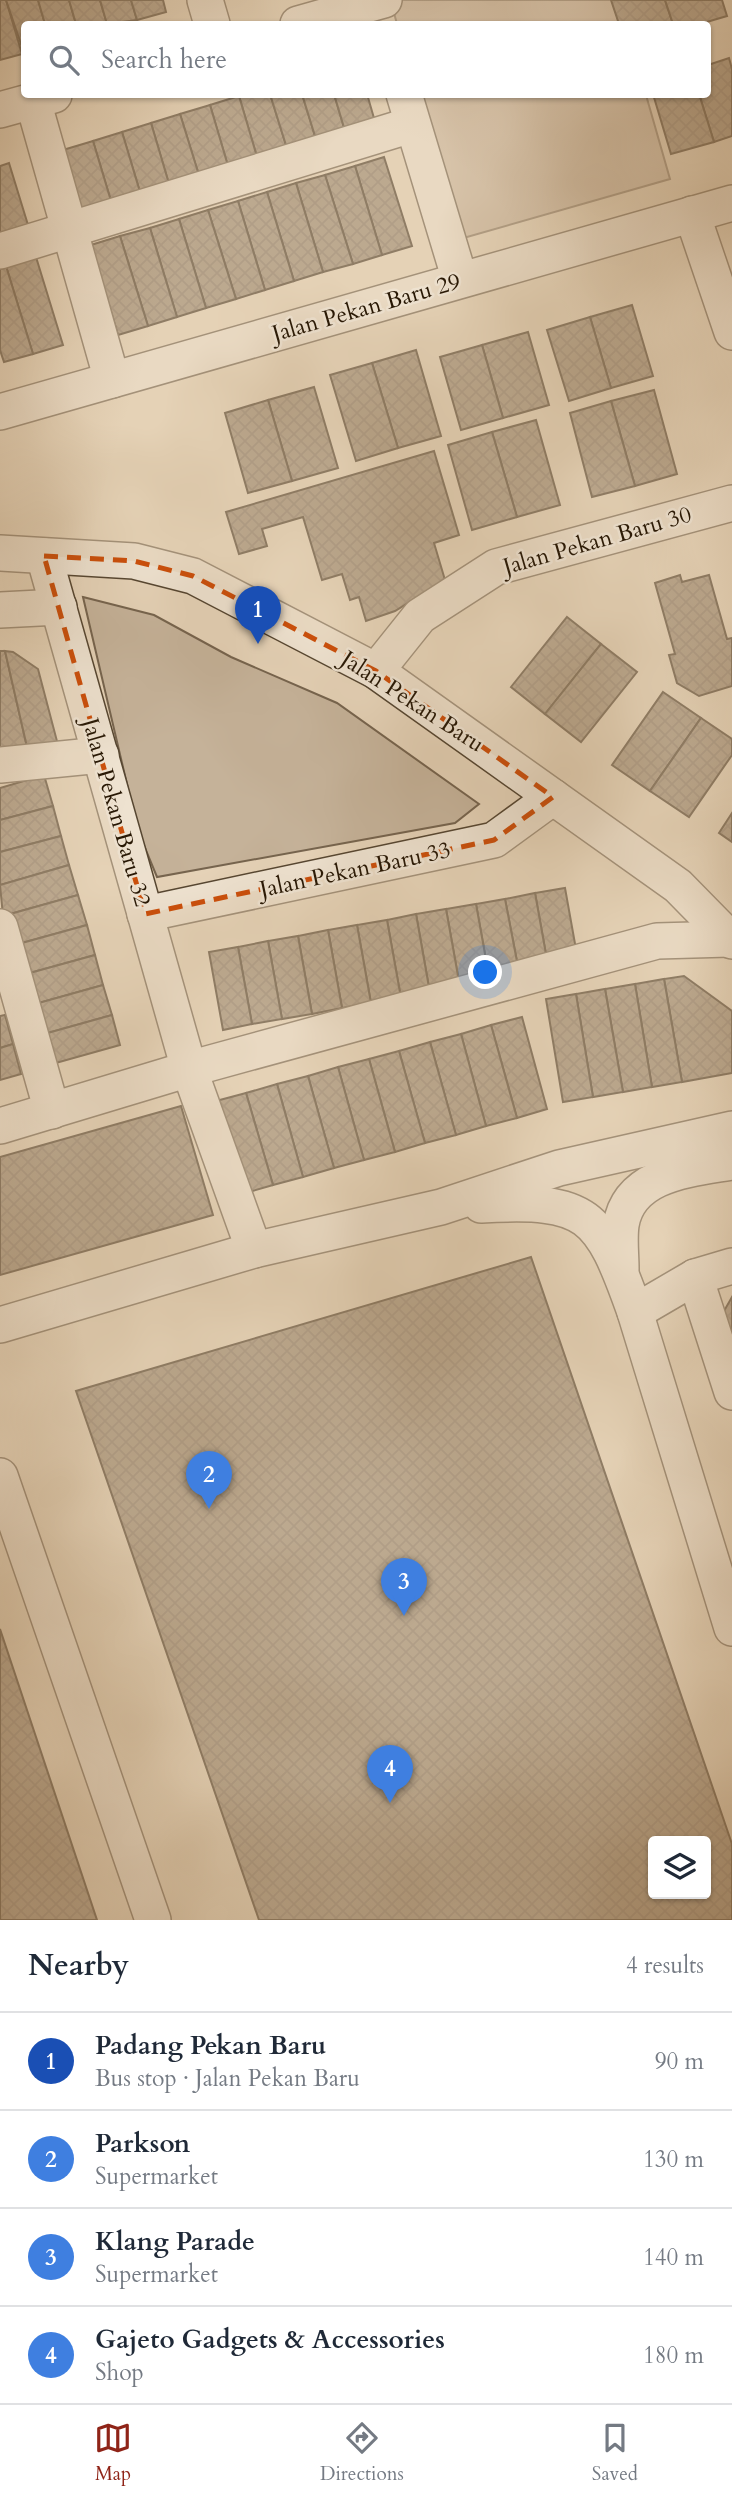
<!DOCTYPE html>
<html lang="en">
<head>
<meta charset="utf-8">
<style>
	:root { --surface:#fff; --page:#f6f6f7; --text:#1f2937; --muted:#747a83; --line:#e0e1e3; --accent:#8f2418 }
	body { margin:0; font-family:Cardo,serif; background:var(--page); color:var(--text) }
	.controls { position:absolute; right:21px; bottom:21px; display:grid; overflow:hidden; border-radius:7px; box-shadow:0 2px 5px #0004 }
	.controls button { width:63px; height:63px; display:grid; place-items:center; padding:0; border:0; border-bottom:2px solid var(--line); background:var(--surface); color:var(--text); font:35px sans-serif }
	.you { position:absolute; left:486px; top:973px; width:24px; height:24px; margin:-18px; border:5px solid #fff; border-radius:50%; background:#1a73e8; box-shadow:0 0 0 10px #1a73e833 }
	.badge { display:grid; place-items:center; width:46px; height:46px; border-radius:50%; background:var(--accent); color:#fff; font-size:23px; font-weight:700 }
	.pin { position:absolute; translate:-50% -58px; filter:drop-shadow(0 2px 4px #0008) }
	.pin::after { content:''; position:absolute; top:37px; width:24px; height:21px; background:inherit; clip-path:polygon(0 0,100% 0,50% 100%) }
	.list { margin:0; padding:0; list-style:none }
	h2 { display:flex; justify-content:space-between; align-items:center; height:91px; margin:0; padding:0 28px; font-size:30px }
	h2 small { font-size:23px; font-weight:400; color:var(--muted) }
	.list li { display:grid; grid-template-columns:46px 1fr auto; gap:21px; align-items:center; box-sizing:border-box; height:98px; padding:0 28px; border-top:2px solid var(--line) }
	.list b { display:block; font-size:26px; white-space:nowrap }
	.list p { margin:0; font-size:23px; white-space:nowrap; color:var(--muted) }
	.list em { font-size:23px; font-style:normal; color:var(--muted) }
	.icon { flex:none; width:38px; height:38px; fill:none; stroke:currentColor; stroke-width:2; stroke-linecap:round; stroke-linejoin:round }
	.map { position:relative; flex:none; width:732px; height:1920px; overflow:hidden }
	.search { position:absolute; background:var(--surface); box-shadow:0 2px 5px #0004; left:21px; right:21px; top:21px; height:77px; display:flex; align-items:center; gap:18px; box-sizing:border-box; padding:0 24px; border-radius:7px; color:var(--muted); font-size:26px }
	.sheet { height:483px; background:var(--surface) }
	nav { display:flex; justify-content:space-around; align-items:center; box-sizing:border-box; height:98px; border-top:2px solid var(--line); background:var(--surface); font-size:19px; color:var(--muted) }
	nav a { display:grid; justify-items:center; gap:4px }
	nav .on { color:var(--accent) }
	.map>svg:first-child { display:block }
	.park { fill:#c5b299; stroke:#76644e; stroke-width:2 }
	.building { fill:url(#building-cross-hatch); stroke:#271704; stroke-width:2; fill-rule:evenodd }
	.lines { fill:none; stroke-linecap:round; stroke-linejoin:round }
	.minor-casing { stroke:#564631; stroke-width:38 }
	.minor { stroke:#eee2d0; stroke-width:35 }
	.marked { fill:none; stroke:#cb4f0b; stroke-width:5; stroke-dasharray:14 9; stroke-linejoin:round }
	.labels { text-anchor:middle; stroke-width:5; stroke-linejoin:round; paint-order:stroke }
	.street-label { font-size:23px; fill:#271704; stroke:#eee2d0 }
</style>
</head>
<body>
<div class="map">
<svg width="732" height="1920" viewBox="0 0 732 1920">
	<defs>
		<pattern id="building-cross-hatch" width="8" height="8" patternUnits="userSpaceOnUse" patternTransform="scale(1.75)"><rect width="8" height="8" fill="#8a7861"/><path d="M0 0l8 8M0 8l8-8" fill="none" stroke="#71614e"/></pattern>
	</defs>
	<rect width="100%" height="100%" fill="#e5d2b7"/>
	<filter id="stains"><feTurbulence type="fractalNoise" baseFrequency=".00286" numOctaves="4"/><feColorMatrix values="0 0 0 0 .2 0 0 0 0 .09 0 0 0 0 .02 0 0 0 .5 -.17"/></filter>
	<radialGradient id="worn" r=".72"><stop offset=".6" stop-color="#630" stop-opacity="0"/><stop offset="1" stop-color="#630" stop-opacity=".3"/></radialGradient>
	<g class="park">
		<path d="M398,0h220l7,24h-228l-6,-22z"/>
		<path d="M417,95h229l24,84 -210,60z"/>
		<path d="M83,597l71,18 77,42 106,46 142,101 -24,19 -298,54 -19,-46z"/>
	</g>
	<g class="building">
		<path d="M0,0h6l16,54 -22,6z"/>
		<path d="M6,0h32l7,24h-21v29z"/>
		<path d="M38,0h31l7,24h-31z"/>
		<path d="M69,0h31l7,24h-31z"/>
		<path d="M100,0h31l6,20 -30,4z"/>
		<path d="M131,0h32l3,12 -29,8z"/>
		<path d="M611,0h54l8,24h-54z"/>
		<path d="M665,0h57l5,16 -27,8h-27z"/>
		<path d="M729,58l3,11v67l-18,6 -15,-48h9v-29z"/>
		<path d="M245,94h25l20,64 -30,9 -21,-71z"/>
		<path d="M270,94h32l17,55 -29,9z"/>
		<path d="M302,94h32l14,47 -29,8z"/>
		<path d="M334,94h33l11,38 -30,9z"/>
		<path d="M653,94h46l15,48 -43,12z"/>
		<path d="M239,96l21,71 -29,9 -21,-71z"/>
		<path d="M210,105l21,71 -29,9 -22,-71z"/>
		<path d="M180,114l22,71 -30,9 -21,-71z"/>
		<path d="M151,123l21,71 -29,8 -21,-70z"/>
		<path d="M122,132l21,70 -29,9 -21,-70z"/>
		<path d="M93,141l21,70 -30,9 -21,-70z"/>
		<path d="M384,157l28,89 -30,9 -27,-89z"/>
		<path d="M9,163l23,75 -32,1v-73z"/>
		<path d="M355,166l27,89 -29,9 -28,-89z"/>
		<path d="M325,175l28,89 -30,8 -27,-89z"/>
		<path d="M296,183l27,89 -29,9 -27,-89z"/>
		<path d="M267,192l27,89 -29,9 -27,-89z"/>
		<path d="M238,201l27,89 -29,9 -28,-89z"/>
		<path d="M208,210l28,89 -30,9 -27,-89z"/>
		<path d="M179,219l27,89 -29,9 -27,-89z"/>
		<path d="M150,228l27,89 -29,9 -28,-90z"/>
		<path d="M120,236l28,90 -30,9 -27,-90z"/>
		<path d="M36,257l27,88 -30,9 -27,-88z"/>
		<path d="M6,266l27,88 -29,8 -4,-12v-82z"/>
		<path d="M632,305l21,71 -42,12 -21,-71z"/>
		<path d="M590,317l21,71 -42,13 -22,-71z"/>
		<path d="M528,332l21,73 -46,13 -21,-73z"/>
		<path d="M482,345l21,73 -42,12 -21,-73z"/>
		<path d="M416,350l25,86 -43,12 -26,-85z"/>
		<path d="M372,363l26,85 -42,13 -26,-86z"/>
		<path d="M314,387l24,81 -46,13 -24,-81z"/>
		<path d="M654,390l23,84 -42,12 -24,-85z"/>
		<path d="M268,400l24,81 -44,12 -23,-80z"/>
		<path d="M611,401l24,85 -43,11 -22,-84z"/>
		<path d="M536,420l24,85 -43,12 -25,-85z"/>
		<path d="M492,432l25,85 -45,13 -24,-85z"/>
		<path d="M434,451l25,84 -25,8 11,37 -50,31 -29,10 -7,-24 -9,3 -8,-26 -20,6 -19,-63 -41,12 5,17 -28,8 -13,-42z"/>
		<path d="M680,575l2,7 27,-7 18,64 5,-1v48l-33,10 -22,-13 -8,-28 6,-1 -20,-71z"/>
		<path d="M567,617l34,27 -56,70 -34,-27z"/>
		<path d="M601,644l36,28 -56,70 -36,-28z"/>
		<path d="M0,651h5l22,96 -27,3z"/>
		<path d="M5,651l8,1 25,17 20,76 -31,2z"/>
		<path d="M663,692l38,26 -51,73 -38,-26z"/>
		<path d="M701,718l31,21v16l-43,62 -39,-26z"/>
		<path d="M44,775l9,31 -53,14v-32z"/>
		<path d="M53,806l8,30 -61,16v-32z"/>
		<path d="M732,813v29l-13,-9z"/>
		<path d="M61,836l8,29 -69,20v-33z"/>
		<path d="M69,865l9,30 -75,21 -3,-31z"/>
		<path d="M565,888l14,78 -30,5 -14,-78z"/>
		<path d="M535,893l14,78 -29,6 -15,-78z"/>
		<path d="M78,895l9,30 -76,21 -8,-30z"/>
		<path d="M505,899l15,78 -30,5 -14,-78z"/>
		<path d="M476,904l14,78 -30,5 -14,-78z"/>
		<path d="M446,909l14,78 -30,6 -14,-79z"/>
		<path d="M416,914l14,79 -29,5 -14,-78z"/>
		<path d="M387,920l14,78 -30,5 -14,-78z"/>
		<path d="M87,925l8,30 -76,21 -8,-30z"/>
		<path d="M357,925l14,78 -29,5 -14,-78z"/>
		<path d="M328,930l14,78 -30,6 -14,-78z"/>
		<path d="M298,936l14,78 -30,5 -14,-78z"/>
		<path d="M268,941l14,78 -30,5 -14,-77z"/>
		<path d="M238,947l14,77 -29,6 -14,-78z"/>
		<path d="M95,955l8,30 -75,21 -9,-30z"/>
		<path d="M684,976l48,35v62l-50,9 -18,-103z"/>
		<path d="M664,979l18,103 -30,5 -17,-103z"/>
		<path d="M635,984l17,103 -29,5 -18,-103z"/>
		<path d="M103,985l9,30 -75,21 -9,-30z"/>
		<path d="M605,989l18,103 -30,5 -17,-103z"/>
		<path d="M576,994l17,103 -30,5 -17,-103z"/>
		<path d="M5,1015l8,29 -13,4v-32z"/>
		<path d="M112,1015l8,30 -75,21 -8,-30z"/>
		<path d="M522,1017l25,92 -30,9 -26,-93z"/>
		<path d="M491,1025l26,93 -31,8 -25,-92z"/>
		<path d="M461,1034l25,92 -30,9 -26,-93z"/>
		<path d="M430,1042l26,93 -31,8 -26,-92z"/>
		<path d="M13,1044l8,30 -21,6v-32z"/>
		<path d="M399,1051l26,92 -30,9 -26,-93z"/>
		<path d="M369,1059l26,93 -31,8 -26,-93z"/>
		<path d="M338,1067l26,93 -30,8 -26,-92z"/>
		<path d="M308,1076l26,92 -31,9 -26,-93z"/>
		<path d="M277,1084l26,93 -30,8 -27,-92z"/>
		<path d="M246,1093l27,92 -31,9 -26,-93z"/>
		<path d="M181,1106l32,109 -213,60v-118z"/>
		<path d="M531,1257l201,587v76h-473l-183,-529zM653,1841h53v53h-53z"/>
		<path d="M732,1297v48l-12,-27z"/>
		<path d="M0,1629l97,291h-97z"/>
	</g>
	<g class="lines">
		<defs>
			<g id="minor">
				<path d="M205,0l7,24"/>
				<path d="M298,24l86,-24"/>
				<path d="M404,94l56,186"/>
				<path d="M33,101l79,279"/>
				<path d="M0,110l54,-15"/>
				<path d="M692,214l40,118"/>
				<path d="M0,251l411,-126"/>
				<path d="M0,412l732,-209"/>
				<path d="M0,553l134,8 59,15 183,95 302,215 54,55"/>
				<path d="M44,556l145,513 65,181"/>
				<path d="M0,610l59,-3"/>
				<path d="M376,671l44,-55 76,-49 236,-64"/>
				<path d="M0,765l101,-10"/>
				<path d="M145,914l349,-74 59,-43"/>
				<path d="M0,927l52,184"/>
				<path d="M0,1126l189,-57 468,-128 72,-2"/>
				<path d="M481,1205c107,-6 119,8 154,107l97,316"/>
				<path d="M621,1269c0,-14 -2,-30 0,-44 8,-52 70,-56 111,-63"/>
				<path d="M695,1277l37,115"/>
				<path d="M635,1312l60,-35 37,-11"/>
				<path d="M0,1325l254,-75 187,-43 118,-39 173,-39"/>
				<path d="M0,1476l153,444"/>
			</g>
		</defs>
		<use href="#minor" class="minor-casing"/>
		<use href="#minor" class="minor"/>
	</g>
	<path d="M0 0H732V1920H0ZM44,556l90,5 59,15 183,95 177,126 -59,43 -349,74z" fill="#e5d2b7" fill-opacity=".55" fill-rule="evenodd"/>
	<path class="marked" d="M44,556l90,5 59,15 183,95 177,126 -59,43 -349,74z"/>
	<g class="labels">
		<g class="street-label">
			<text transform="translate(366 307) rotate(-16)" y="8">Jalan Pekan Baru 29</text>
			<text transform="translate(597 540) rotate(-16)" y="8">Jalan Pekan Baru 30</text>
			<text transform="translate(413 701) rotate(33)" y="8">Jalan Pekan Baru</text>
			<text transform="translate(117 812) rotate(74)" y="8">Jalan Pekan Baru 32</text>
			<text transform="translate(355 869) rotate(-12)" y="8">Jalan Pekan Baru 33</text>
		</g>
	</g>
	<rect width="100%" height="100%" filter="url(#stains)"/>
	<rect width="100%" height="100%" fill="url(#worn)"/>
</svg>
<div class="controls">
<button><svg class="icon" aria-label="layers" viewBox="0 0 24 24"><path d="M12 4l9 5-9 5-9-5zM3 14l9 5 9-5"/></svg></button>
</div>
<div class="you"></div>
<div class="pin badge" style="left:258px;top:644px;background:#1a4fb4">1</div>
<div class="pin badge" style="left:209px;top:1509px;background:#3f7fe0">2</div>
<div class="pin badge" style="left:404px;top:1616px;background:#3f7fe0">3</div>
<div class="pin badge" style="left:390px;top:1803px;background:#3f7fe0">4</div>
<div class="search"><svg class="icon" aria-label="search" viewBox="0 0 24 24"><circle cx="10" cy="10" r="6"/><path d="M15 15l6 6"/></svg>Search here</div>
</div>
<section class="sheet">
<h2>Nearby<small>4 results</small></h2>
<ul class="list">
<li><span class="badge" style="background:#1a4fb4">1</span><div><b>Padang Pekan Baru</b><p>Bus stop · Jalan Pekan Baru</p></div><em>90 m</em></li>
<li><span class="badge" style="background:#3f7fe0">2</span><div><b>Parkson</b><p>Supermarket</p></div><em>130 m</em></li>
<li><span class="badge" style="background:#3f7fe0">3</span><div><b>Klang Parade</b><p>Supermarket</p></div><em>140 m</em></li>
<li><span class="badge" style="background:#3f7fe0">4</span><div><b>Gajeto Gadgets &amp; Accessories</b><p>Shop</p></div><em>180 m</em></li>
</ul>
</section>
<nav>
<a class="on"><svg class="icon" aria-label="map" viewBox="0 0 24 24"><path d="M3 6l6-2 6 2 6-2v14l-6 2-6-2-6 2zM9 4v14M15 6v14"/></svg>Map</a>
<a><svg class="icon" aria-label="directions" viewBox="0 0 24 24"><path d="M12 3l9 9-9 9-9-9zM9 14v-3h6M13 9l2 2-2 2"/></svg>Directions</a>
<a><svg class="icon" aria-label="saved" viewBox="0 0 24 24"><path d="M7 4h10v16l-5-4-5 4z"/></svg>Saved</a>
</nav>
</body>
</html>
